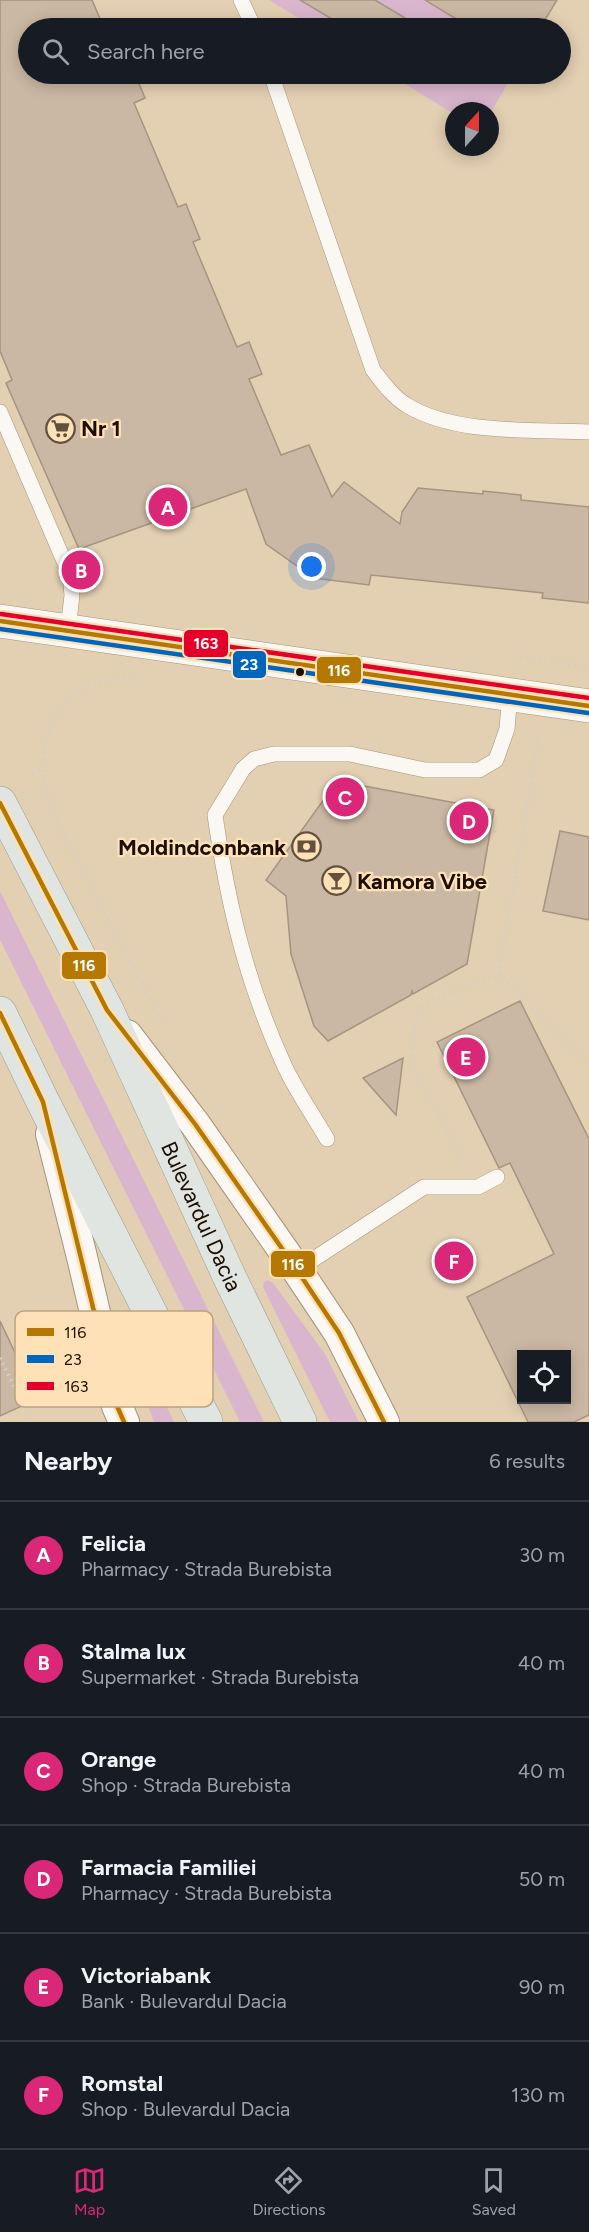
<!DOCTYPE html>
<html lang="en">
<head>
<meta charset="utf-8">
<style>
	:root { --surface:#171b24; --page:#242831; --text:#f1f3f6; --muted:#9ea1a6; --line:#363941; --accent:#db2777 }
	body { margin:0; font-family:Figtree,sans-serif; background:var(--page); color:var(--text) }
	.controls { position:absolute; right:18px; bottom:18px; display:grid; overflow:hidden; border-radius:0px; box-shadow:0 3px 15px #0003 }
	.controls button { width:54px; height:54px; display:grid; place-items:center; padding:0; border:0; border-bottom:2px solid var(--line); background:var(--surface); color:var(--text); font:30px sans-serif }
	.compass { position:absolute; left:445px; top:102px; width:54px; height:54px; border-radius:50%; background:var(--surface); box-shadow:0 3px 15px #0003; rotate:21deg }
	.you { position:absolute; left:312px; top:567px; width:21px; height:21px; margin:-15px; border:4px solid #fff; border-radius:50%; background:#1a73e8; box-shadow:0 0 0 9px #1a73e833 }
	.badge { display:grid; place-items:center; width:39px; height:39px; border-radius:50%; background:var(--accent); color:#fff; font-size:20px; font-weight:700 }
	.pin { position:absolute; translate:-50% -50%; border:3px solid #fff; box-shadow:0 2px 6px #0006 }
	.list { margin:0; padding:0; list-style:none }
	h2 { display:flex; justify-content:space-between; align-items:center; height:78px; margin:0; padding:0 24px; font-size:26px }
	h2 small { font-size:20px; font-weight:400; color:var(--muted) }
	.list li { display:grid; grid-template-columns:39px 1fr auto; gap:18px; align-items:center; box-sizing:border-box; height:108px; padding:0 24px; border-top:2px solid var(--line) }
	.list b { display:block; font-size:22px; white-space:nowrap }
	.list p { margin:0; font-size:20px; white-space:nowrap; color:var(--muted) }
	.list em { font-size:20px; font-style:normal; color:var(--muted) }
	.icon { flex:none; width:33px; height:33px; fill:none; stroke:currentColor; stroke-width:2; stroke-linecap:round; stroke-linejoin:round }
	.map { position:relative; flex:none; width:589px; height:1422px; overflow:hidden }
	.search { position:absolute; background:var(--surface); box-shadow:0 3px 15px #0003; left:18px; right:18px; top:18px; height:66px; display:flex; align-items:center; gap:15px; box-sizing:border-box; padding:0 21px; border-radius:33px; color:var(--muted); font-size:22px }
	.sheet { height:726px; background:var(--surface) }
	nav { display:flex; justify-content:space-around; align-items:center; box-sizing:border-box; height:84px; border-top:2px solid var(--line); background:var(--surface); font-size:16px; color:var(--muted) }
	nav a { display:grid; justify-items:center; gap:3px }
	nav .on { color:var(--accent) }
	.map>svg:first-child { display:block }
	.green { fill:#dab6ce }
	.building { fill:#cbb8a4; stroke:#a69480; stroke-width:1.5; fill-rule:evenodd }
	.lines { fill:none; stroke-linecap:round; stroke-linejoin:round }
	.lane-casing { stroke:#a3947d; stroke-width:16 }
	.street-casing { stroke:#a3947d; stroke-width:32 }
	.secondary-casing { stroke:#a3947d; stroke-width:34 }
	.primary-casing { stroke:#979b8d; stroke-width:34 }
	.path { stroke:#d5cfc6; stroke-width:4; stroke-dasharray:1.5 4.5; stroke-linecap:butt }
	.lane { stroke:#fbf8f3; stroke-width:15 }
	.street { stroke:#fbf8f3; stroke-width:30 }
	.secondary { stroke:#fbf8f3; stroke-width:33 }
	.primary { stroke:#e0e5e1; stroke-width:33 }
	.bus-1-casing { stroke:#ffe1b7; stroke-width:9 }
	.bus-2-casing { stroke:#ffe1b7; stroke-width:9 }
	.bus-3-casing { stroke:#ffe1b7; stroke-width:9 }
	.bus-1 { stroke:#b57800; stroke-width:4.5 }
	.bus-2 { stroke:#0065bd; stroke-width:4.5 }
	.bus-3 { stroke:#e4002b; stroke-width:4.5 }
	.bus-dot { fill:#1b0e00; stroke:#ffe1b7; stroke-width:2 }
	.labels { text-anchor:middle; stroke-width:4.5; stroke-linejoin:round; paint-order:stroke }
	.poi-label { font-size:22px; font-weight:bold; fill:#1b0e00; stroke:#ffe1b7; text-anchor:start }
	.street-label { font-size:22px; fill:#1b0e00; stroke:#ffe1b7 }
	.key { fill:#ffe1b7; stroke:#bba280; stroke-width:1.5 }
	.key-label { font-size:16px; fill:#1b0e00 }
	.line-badge { stroke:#ffe1b7; stroke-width:2 }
	.badge-label { font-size:16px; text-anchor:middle; font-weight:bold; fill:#fff }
</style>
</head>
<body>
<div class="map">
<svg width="589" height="1422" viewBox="0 0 589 1422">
	<rect width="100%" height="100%" fill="#e3cfb2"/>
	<g class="green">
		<path d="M269,0h288l-17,28h-225z"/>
		<path d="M389,74h124l-23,40v-3h-36v3z"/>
		<path d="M0,891l264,531h-24l-240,-482z"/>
		<path d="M267,1280l6,3 52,71 34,68h-29l-67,-135 1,-5z"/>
		<path d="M137,1350l3,3 34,69h-20l-24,-65 3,-6z"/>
	</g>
	<g class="building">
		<path d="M0,0h92l12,28h-76v46h107l10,24 -11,5 44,104 8,-3 14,35 -7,3 44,105 12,-5 13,32 -13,5 32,76 28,-10 23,52 12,-15 56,42 2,-12 16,-24 65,6v-3l38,4v5l68,7v96l-47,-5 1,-5 -172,-18 -2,10 -55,-7 -48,-34 -20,-55 -167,60 -73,-166 6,-3 -12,-29z"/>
		<path d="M300,0h75l47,28h-75z"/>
		<path d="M425,0h132l-17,28h-69z"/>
		<path d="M337,781l157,29 -27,154 -54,30 -1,-3 -1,4 -83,46 -14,-15 -23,-72 -5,-58 -20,-16z"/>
		<path d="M560,831l29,6v83l-46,-9z"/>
		<path d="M520,1001l69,138v276l-15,7h-46l-61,-125 87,-43 -44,-91 -11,5 -62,-126zM522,1354h45v46h-45z"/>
		<path d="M403,1058l-7,57 -33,-37z"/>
		<path d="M0,1321l37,78 -37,17z"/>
	</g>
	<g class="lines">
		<defs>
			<g id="lane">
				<path d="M241,0l13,28"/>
				<path d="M271,74l102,296c10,13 20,27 35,36 49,29 125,23 181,26"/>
				<path d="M0,412l70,163 2,20 -4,35"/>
				<path d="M327,1139c-14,-24 -30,-47 -42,-72 -38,-83 -57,-161 -70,-252l28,-46 11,-10 20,-5h76l75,16h54l17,-10 11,-31 3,-35"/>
				<path d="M297,1270l127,-83h54l19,-10"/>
			</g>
			<g id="street">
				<path d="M127,1035l68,89 102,146 42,63 45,89"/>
				<path d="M51,1134l30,119 36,153 7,16"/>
			</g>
			<path id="secondary" d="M0,621l589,85"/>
			<g id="primary">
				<path id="s1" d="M0,803l107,207 122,266 71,146"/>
				<path d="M0,1013l43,89 163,320"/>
			</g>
		</defs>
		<use href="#lane" class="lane-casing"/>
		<use href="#street" class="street-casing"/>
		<use href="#secondary" class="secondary-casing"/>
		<use href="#primary" class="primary-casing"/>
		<g class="path">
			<path d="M515,656l74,11"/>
			<path d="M131,679c-27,-1 -46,5 -65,24 -25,26 -27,66 -16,99 8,25 23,50 36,73 25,49 50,98 76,146"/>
			<path d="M33,773l10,-5"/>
			<path d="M499,974l90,91"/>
			<path d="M464,1162l-54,-99 8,-57 81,-32 40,-239"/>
			<path d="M0,1358l32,64"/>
		</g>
		<use href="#lane" class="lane"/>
		<use href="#street" class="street"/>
		<use href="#secondary" class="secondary"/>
		<use href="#primary" class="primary"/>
		<defs>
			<g id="bus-1">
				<path d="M0,621l589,85"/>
				<path d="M0,803l107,207 88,114 102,146 42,63 45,89"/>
				<path d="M0,1013l43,89 74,304 7,16"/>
			</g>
			<path id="bus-2" d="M0,629l588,84"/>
			<path id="bus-3" d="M1,614l588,84"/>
		</defs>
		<use href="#bus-1" class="bus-1-casing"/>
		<use href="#bus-2" class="bus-2-casing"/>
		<use href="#bus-3" class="bus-3-casing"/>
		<use href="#bus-1" class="bus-1"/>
		<use href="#bus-2" class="bus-2"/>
		<use href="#bus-3" class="bus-3"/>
	</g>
	<defs>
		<symbol id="supermarket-ring" viewBox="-11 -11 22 22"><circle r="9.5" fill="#ffe1b7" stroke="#61523e" stroke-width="1.5"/><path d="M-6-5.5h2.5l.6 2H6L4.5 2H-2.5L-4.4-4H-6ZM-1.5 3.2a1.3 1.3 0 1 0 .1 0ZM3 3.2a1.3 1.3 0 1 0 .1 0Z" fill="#61523e"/></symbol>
		<symbol id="bank-ring" viewBox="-11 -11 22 22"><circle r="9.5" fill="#ffe1b7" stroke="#61523e" stroke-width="1.5"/><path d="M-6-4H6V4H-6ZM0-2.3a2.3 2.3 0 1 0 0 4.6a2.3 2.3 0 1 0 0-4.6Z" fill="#61523e"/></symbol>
		<symbol id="bar-ring" viewBox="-11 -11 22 22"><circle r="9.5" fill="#ffe1b7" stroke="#61523e" stroke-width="1.5"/><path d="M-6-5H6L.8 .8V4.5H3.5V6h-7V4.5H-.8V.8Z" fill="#61523e"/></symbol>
	</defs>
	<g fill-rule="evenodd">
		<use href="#supermarket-ring" x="44" y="412" width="33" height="33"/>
		<use href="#bank-ring" x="290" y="830" width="33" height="33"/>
		<use href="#bar-ring" x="320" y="864" width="33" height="33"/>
	</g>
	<circle class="bus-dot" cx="300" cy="672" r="5"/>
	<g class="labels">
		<g class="poi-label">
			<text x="81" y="436">Nr 1</text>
			<text x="286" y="855" text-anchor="end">Moldindconbank</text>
			<text x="357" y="889">Kamora Vibe</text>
		</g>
		<g class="street-label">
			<text dy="8" stroke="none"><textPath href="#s1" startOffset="460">Bulevardul Dacia</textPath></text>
		</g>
	</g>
	<rect x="15" y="1311" width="198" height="96" rx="9" class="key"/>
	<rect x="27" y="1328" width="27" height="8" fill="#b57800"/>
	<rect x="27" y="1355" width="27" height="8" fill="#0065bd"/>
	<rect x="27" y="1382" width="27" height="8" fill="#e4002b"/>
	<g class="key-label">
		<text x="64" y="1338">116</text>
		<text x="64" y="1365">23</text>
		<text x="64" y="1392">163</text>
	</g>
	<g class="line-badge">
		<rect x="183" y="629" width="46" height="29" rx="6" fill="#e4002b"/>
		<rect x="232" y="650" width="35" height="29" rx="6" fill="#0065bd"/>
		<rect x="316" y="656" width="46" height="28" rx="6" fill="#b57800"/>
		<rect x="61" y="951" width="46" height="29" rx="6" fill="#b57800"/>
		<rect x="270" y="1250" width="46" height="28" rx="6" fill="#b57800"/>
	</g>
	<g class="badge-label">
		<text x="206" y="649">163</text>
		<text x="249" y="670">23</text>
		<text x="339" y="676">116</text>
		<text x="84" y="971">116</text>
		<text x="293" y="1270">116</text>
	</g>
</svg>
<div class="controls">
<button><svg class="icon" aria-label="locate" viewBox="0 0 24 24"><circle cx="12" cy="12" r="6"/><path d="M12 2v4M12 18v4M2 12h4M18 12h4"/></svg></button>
</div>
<svg class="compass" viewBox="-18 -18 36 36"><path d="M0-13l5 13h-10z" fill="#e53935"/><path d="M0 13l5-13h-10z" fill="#9ea1a6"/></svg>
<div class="you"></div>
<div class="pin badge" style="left:168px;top:507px">A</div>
<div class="pin badge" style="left:81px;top:570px">B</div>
<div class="pin badge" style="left:345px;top:797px">C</div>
<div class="pin badge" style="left:469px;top:821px">D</div>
<div class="pin badge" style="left:466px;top:1057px">E</div>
<div class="pin badge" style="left:454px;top:1261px">F</div>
<div class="search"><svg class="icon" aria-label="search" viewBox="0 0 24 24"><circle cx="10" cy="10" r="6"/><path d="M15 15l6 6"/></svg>Search here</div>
</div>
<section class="sheet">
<h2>Nearby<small>6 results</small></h2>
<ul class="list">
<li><span class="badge">A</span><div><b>Felicia</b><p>Pharmacy · Strada Burebista</p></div><em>30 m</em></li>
<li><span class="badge">B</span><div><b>Stalma lux</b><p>Supermarket · Strada Burebista</p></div><em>40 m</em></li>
<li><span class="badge">C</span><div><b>Orange</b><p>Shop · Strada Burebista</p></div><em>40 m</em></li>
<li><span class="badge">D</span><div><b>Farmacia Familiei</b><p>Pharmacy · Strada Burebista</p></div><em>50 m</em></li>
<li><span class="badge">E</span><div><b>Victoriabank</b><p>Bank · Bulevardul Dacia</p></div><em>90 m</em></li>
<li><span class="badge">F</span><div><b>Romstal</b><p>Shop · Bulevardul Dacia</p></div><em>130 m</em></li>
</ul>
</section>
<nav>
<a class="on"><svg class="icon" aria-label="map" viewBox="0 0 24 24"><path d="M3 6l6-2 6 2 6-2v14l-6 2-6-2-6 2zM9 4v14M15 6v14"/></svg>Map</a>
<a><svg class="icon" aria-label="directions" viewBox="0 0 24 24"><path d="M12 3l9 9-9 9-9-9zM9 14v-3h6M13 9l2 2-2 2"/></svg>Directions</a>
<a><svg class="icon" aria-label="saved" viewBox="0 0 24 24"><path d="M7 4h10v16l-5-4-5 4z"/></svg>Saved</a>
</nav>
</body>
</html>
